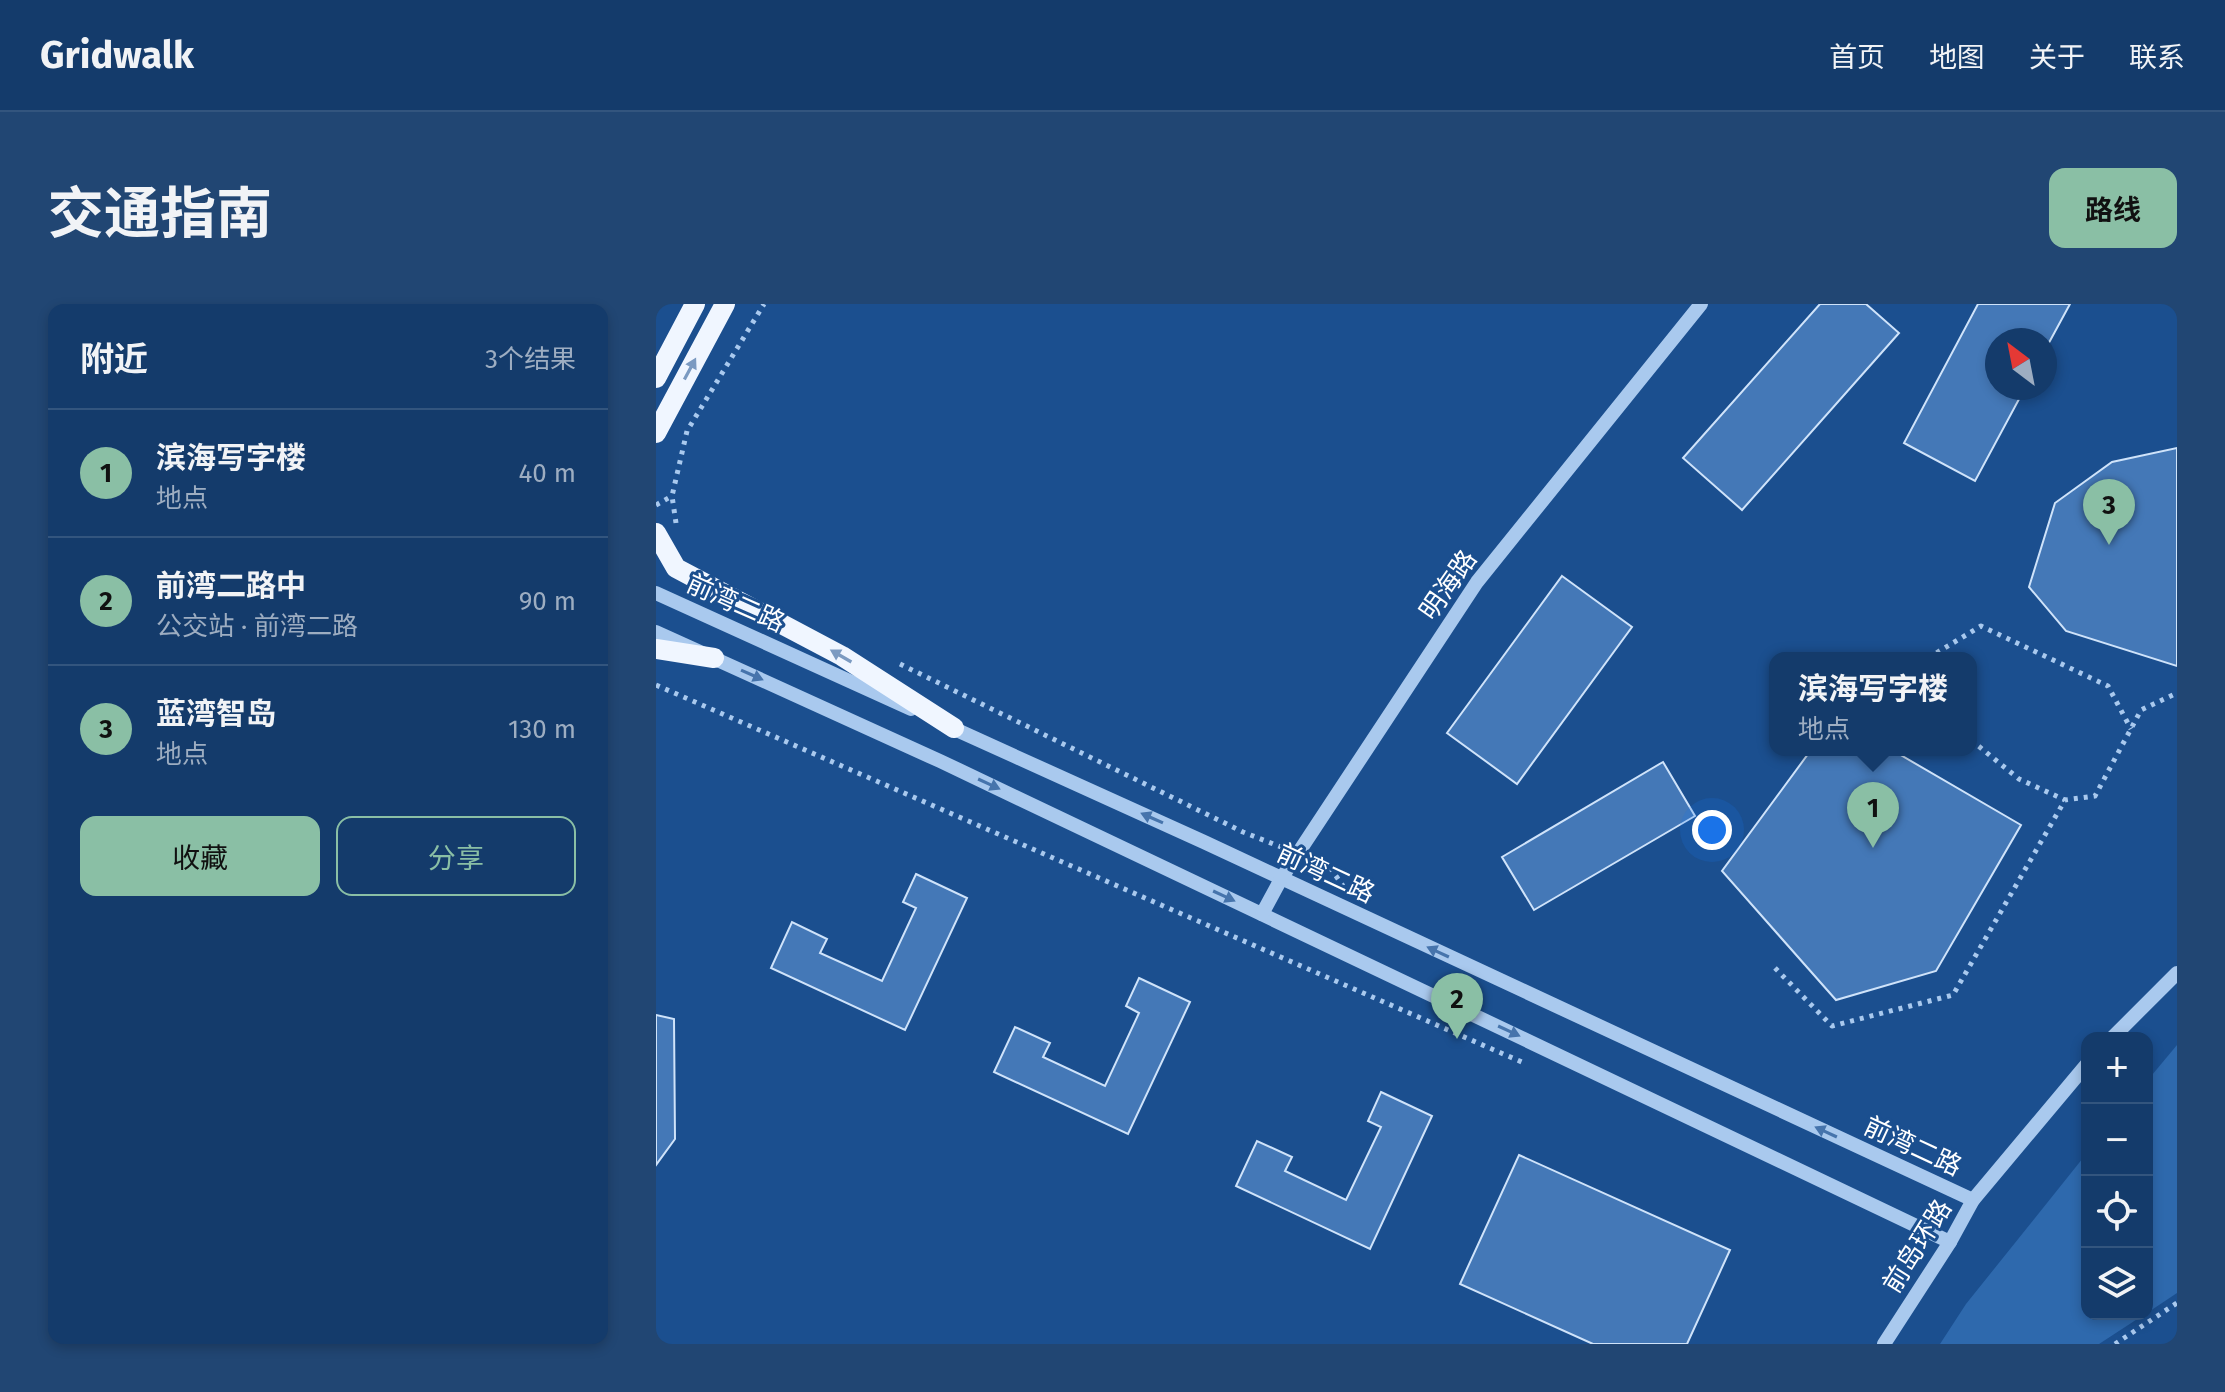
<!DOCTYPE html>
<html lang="zh">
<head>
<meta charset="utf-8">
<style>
	:root { --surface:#143b6b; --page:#214673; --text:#f1f3f6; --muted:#9dadc1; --line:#33557e; --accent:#8abfa5 }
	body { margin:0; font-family:"Fira Sans","Noto Sans SC",sans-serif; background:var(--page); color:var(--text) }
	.controls { position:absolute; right:24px; bottom:24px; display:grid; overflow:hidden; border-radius:16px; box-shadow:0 4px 12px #0003 }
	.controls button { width:72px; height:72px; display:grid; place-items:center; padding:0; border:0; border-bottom:2px solid var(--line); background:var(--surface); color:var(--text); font:40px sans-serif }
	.compass { position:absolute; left:1329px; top:24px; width:72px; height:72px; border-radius:50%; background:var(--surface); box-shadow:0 4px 12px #0003; rotate:328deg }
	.you { position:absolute; left:1056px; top:526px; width:28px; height:28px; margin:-20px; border:6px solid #fff; border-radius:50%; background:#1a73e8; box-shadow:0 0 0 12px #1a73e833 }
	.badge { display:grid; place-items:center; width:52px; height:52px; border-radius:50%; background:var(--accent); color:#111; font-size:26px; font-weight:700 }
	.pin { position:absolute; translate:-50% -66px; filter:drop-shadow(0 2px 4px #0008) }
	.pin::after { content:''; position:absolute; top:42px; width:28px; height:24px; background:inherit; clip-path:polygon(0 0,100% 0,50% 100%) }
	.popup { position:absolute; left:1113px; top:348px; width:208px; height:104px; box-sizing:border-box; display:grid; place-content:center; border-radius:16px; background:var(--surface); filter:drop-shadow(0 2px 6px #0005); font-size:26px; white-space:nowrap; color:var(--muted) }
	.popup b { font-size:30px; color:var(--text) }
	.popup::after { content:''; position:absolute; left:50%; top:100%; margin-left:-16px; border:16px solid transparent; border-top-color:var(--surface) }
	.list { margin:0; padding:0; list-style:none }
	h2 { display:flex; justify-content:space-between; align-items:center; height:104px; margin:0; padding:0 32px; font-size:34px }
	h2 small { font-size:26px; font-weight:400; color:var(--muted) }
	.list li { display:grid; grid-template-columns:52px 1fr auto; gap:24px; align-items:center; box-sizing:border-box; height:128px; padding:0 32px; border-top:2px solid var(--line) }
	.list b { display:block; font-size:30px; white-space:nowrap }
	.list p { margin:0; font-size:26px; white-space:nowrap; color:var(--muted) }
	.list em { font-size:26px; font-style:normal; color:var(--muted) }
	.actions { display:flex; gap:16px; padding:24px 32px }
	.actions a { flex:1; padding:18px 0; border:2px solid var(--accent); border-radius:16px; text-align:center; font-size:28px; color:var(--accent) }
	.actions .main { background:var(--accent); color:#111 }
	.icon { flex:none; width:44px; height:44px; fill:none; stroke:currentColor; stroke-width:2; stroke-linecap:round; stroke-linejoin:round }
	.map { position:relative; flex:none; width:1521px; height:1040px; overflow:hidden; border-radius:16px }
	header { display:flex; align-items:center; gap:48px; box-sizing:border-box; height:112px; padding:0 40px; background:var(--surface); border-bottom:2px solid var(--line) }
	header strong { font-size:38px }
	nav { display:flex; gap:44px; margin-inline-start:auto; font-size:28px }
	.intro { display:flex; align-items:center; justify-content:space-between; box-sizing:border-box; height:192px; padding:0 48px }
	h1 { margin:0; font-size:56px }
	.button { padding:20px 36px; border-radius:16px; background:var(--accent); color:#111; font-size:28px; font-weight:700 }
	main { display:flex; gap:48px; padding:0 48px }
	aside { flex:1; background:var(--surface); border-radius:16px; box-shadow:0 4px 12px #0003 }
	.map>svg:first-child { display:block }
	.green { fill:#2e69ad }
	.building { fill:#4478b7; stroke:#cfe3fa; stroke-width:2 }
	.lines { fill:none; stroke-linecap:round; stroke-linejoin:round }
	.path { stroke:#a9c9ee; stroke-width:5; stroke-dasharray:4 6; stroke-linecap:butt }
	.minor { stroke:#a9c9ee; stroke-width:14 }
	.major { stroke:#f0f6ff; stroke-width:20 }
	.oneway { fill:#7b9ac1 }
	.oneway2 { fill:#4674ac }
	.labels { text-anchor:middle; stroke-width:6; stroke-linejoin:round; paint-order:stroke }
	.street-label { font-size:26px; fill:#fff; stroke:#1b4f8f }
</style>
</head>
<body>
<header>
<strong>Gridwalk</strong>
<nav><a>首页</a><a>地图</a><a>关于</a><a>联系</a></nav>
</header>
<div class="intro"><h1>交通指南</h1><a class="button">路线</a></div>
<main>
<aside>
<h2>附近<small>3个结果</small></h2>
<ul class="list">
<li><span class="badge">1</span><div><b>滨海写字楼</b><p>地点</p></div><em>40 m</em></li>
<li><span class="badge">2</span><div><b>前湾二路中</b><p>公交站 · 前湾二路</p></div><em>90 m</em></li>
<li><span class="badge">3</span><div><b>蓝湾智岛</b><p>地点</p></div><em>130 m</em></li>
</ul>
<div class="actions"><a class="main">收藏</a><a>分享</a></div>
</aside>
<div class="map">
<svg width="1521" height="1040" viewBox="0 0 1521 1040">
	<rect width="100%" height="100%" fill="#1b4f8f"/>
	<g class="green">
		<path d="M1521,741v248l-30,20v-232z"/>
		<path d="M1431,849v161h58l-46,30h-159l26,-40z"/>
	</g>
	<g class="building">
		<path d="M1164,0h46l33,29 -157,177 -59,-52z"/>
		<path d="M1322,0h92l-25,46v-10h-48v48h28l-50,93 -71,-38z"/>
		<path d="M1521,144v218l-111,-35 -37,-44 26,-84 57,-41z"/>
		<path d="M906,272l70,51 -115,157 -70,-51z"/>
		<path d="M1155,446h81l129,75 -85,146 -100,29 -114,-129z"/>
		<path d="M1007,458l32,54 -161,94 -32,-53z"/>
		<path d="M260,570l51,24 -62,132 -134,-62 21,-46 35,17 -7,14 62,28 34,-73 -13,-6z"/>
		<path d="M483,674l51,24 -62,132 -134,-62 21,-45 35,16 -7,14 62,29 34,-73 -13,-7z"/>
		<path d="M0,711l18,4 1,120 -19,26z"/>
		<path d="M725,788l51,24 -62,133 -134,-63 21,-45 35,16 -7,14 61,29 35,-73 -13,-6z"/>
		<path d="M863,851l211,95 -43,94h-94l-133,-60z"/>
	</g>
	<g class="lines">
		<g class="path">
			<path d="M0,201l16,-9"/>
			<path d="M20,219l-4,-27 15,-65 77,-127"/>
			<path d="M1272,354l53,-32 127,60 23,43"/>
			<path d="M244,360l343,168 38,15"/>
			<path d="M0,381l868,378"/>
			<path d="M1315,436l48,39 46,21"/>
			<path d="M656,556l17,6 14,20"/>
			<path d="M1119,664l57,58 121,-31 112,-195 30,-4 46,-86 36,-17"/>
			<path d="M1459,1040l62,-41"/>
		</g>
		<g class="minor">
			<path d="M0,289l255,116"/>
			<path d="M0,328l284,129 1010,481"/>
			<path d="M292,422l256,116 769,358"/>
			<path d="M606,610l19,-35 196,-297 224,-278"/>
			<path d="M1456,734l65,-65"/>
			<path d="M1228,1040l66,-102 23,-42 114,-136"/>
		</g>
		<g class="major">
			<path d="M0,74l39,-74"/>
			<path d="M0,129l69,-129"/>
			<path d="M0,229l20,35 166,88 112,72"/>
			<path d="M0,345l58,9"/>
		</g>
	</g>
	<defs><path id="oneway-solid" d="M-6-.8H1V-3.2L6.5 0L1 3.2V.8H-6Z" transform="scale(2)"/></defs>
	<g class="oneway">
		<use href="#oneway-solid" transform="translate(34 65) rotate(-62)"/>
		<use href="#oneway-solid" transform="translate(185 352) rotate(-150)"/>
	</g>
	<g class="oneway2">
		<use href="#oneway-solid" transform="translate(96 371) rotate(24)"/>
		<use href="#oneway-solid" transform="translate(333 480) rotate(25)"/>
		<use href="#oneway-solid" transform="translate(496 514) rotate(-156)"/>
		<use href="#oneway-solid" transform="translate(568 592) rotate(25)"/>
		<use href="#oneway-solid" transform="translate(782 648) rotate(-155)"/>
		<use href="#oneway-solid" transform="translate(853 727) rotate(25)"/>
		<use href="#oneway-solid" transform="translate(1170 828) rotate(-155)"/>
	</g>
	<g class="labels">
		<g class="street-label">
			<text transform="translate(792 281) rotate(-55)" y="9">明海路</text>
			<text transform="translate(80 299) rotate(24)" y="9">前湾二路</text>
			<text transform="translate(670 569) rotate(25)" y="9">前湾二路</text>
			<text transform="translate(1257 842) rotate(25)" y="9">前湾二路</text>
			<text transform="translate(1261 942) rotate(-58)" y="9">前岛环路</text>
		</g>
	</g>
</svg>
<div class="controls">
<button>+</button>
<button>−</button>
<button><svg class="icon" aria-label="locate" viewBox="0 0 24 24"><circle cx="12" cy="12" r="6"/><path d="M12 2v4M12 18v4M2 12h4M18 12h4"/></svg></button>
<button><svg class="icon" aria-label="layers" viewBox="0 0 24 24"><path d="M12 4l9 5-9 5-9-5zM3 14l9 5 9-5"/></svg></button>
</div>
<svg class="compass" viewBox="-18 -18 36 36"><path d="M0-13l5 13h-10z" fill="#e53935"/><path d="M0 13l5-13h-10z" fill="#9dadc1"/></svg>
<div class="you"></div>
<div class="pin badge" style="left:1217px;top:544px">1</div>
<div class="popup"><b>滨海写字楼</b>地点</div>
<div class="pin badge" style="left:801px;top:735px">2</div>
<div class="pin badge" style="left:1453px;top:241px">3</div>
</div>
</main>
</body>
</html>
